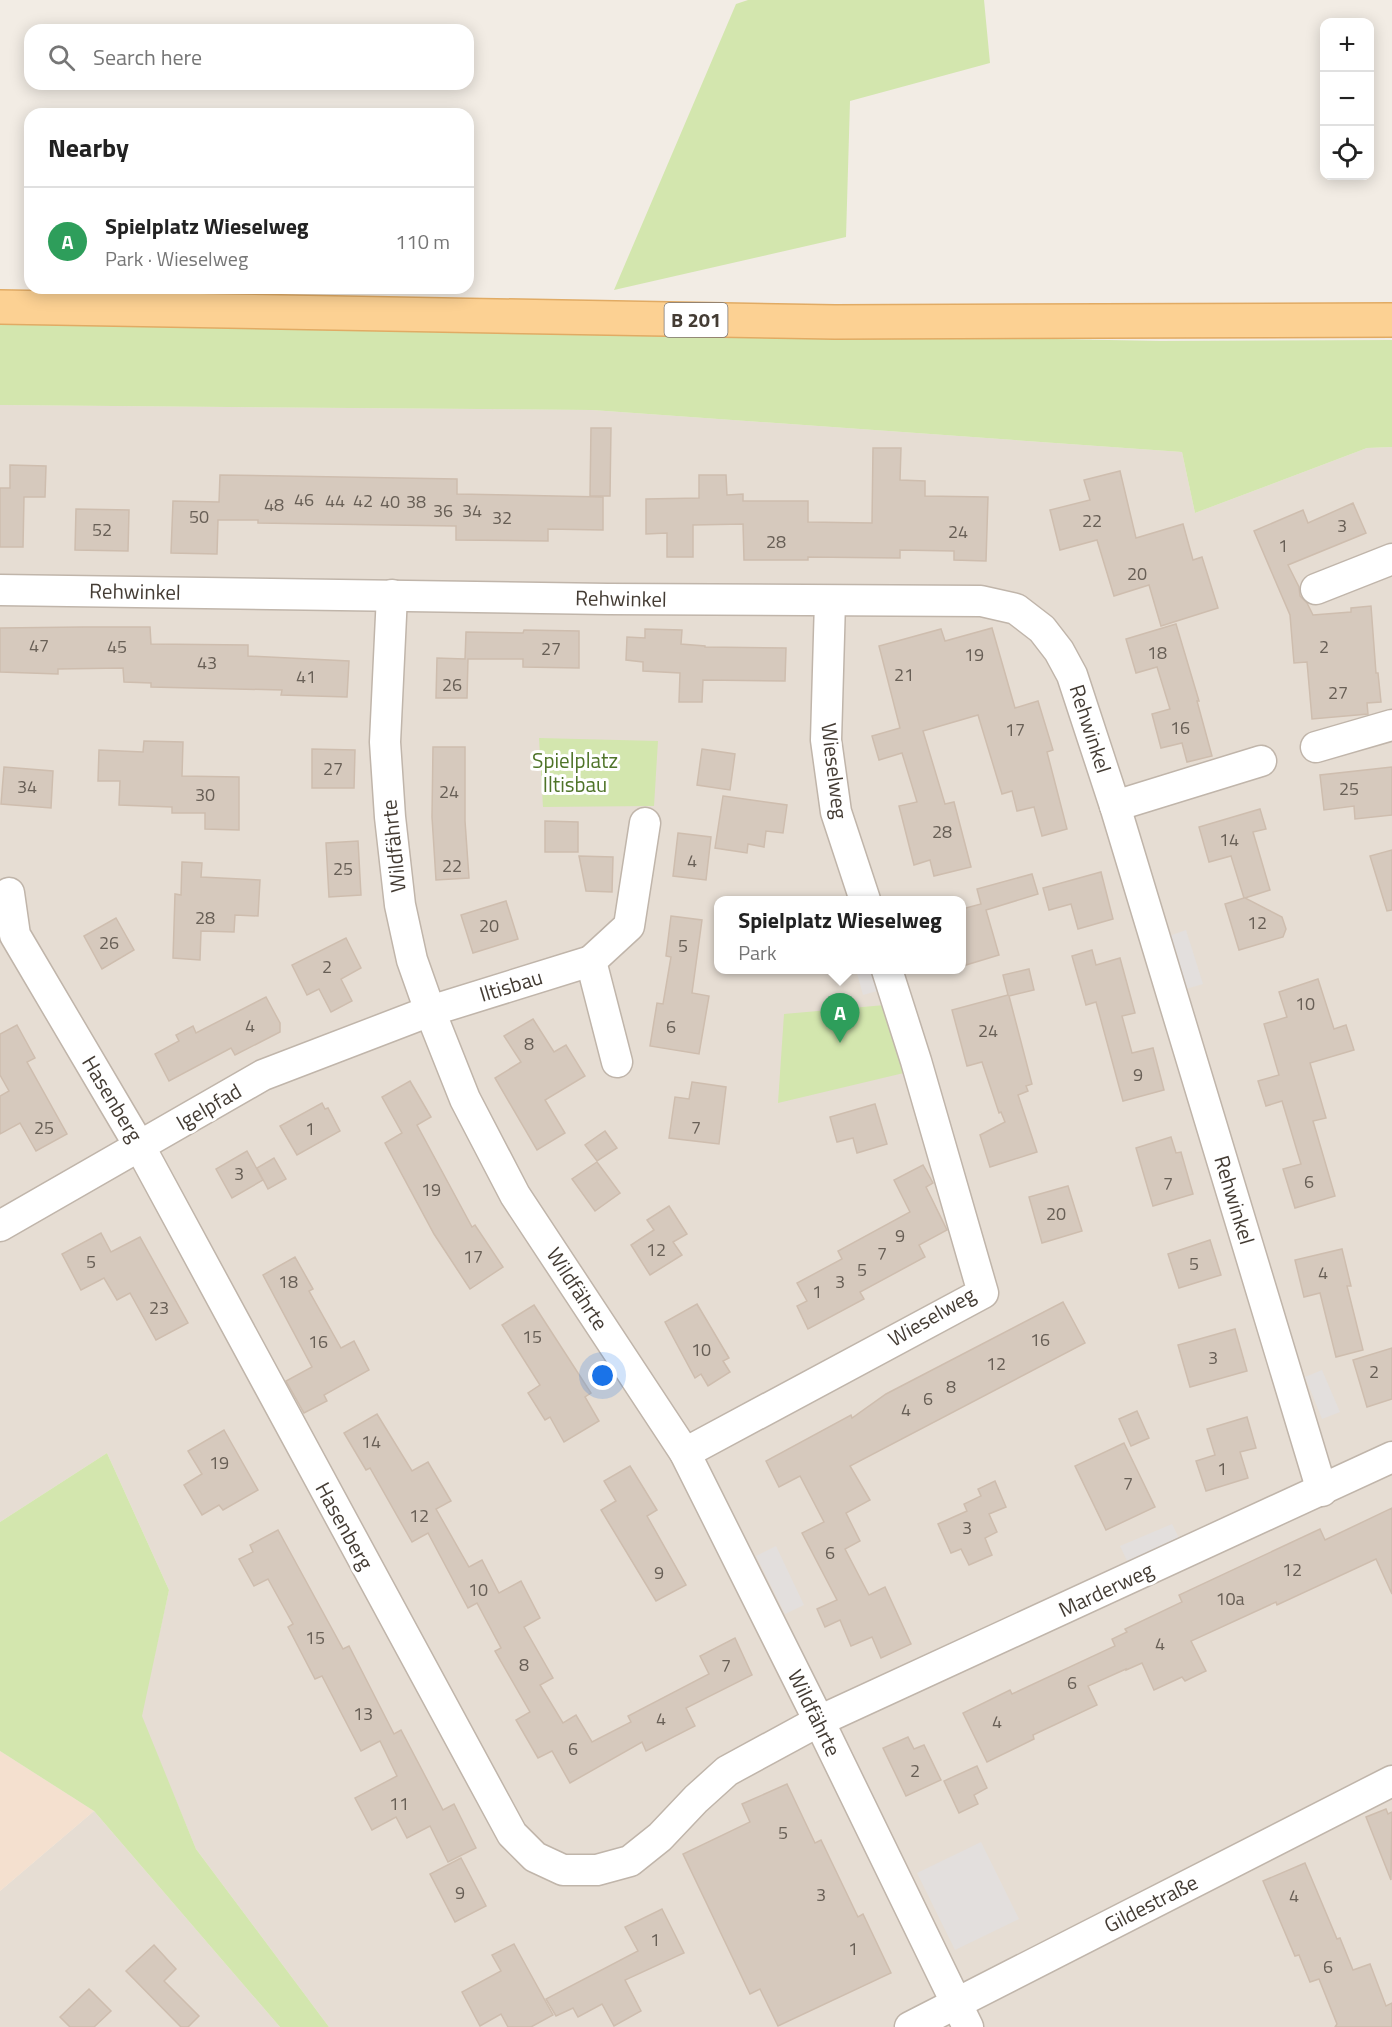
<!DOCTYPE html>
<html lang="en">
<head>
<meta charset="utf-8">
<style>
	:root { --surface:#fff; --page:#f2f2f2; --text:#222; --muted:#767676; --line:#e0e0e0; --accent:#f51d18 }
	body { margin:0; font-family:"Titillium Web",sans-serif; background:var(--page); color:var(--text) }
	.controls { position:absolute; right:18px; top:18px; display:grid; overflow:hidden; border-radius:12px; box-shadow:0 3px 15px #0003 }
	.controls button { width:54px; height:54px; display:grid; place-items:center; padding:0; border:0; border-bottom:2px solid var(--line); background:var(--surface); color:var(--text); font:30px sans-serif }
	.you { position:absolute; left:603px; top:1376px; width:21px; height:21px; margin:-15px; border:4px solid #fff; border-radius:50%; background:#1a73e8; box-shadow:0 0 0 9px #1a73e833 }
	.badge { display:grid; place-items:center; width:39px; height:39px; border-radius:50%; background:var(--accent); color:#fff; font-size:20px; font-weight:700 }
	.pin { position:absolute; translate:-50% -50px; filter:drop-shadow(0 2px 3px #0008) }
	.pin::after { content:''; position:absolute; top:32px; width:21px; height:18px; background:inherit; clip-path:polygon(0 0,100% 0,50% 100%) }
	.popup { position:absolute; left:714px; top:896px; width:252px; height:78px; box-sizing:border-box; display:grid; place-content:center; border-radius:12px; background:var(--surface); filter:drop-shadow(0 2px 4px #0005); font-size:20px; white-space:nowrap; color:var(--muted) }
	.popup b { font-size:22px; color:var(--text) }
	.popup::after { content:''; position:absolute; left:50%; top:100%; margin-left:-12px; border:12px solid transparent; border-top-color:var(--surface) }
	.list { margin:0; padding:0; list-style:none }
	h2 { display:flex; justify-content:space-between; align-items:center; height:78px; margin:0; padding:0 24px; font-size:26px }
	h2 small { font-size:20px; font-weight:400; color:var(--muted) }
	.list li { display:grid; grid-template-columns:39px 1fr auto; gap:18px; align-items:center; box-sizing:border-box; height:108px; padding:0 24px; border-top:2px solid var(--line) }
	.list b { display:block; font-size:22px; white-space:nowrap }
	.list p { margin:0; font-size:20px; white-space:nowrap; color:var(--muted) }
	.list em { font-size:20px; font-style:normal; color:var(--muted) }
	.icon { flex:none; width:33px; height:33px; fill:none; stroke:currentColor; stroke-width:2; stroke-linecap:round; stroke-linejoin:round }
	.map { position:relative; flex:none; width:1392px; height:2027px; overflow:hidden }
	.search { position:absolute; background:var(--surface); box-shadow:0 3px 15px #0003; left:24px; top:24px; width:450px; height:66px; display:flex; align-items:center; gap:15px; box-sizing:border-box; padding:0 21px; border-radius:18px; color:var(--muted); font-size:22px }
	.panel { position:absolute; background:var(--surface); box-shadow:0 3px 15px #0003; left:24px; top:108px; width:450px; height:186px; border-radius:18px }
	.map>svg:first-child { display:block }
	.residential { fill:#e6ddd3; fill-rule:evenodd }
	.commercial { fill:#f4e0cf }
	.green { fill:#d3e6ae }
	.parking { fill:#e3dfdd }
	.building { fill:#d6c9bd; stroke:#cebdae; stroke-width:1.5 }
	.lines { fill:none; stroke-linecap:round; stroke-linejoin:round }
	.minor-casing { stroke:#c0b5aa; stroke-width:33 }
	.primary-casing { stroke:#e1ab64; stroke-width:36 }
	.minor { stroke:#fff; stroke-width:30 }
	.primary { stroke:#fcd193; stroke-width:33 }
	.labels { text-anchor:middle; stroke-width:6; stroke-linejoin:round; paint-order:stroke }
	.number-label { font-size:18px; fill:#685f56 }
	.shield { fill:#fff; stroke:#7c7671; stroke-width:1.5 }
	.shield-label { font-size:20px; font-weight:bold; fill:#443c34 }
	.street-label { font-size:21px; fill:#443c34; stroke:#fff }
	.park-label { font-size:21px; fill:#4f7429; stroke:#fff }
</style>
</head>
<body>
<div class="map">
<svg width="1392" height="2027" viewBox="0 0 1392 2027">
	<rect width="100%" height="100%" fill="#f2ece4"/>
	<g class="residential">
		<path d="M0,405l592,5 590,42 13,61 172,-65 25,-1v1580h-1063l-133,-178 -55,-133 28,-126 -62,-137 -107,69zM718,900h244v70h-244z"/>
		<path d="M94,1811l186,216h-280v-136z"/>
	</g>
	<path class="commercial" d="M0,1751l94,60 -94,80z"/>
	<g class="green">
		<path d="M748,0h236l6,63 -140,38 -4,136 -232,53 122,-286z"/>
		<path d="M0,319l1161,22 231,-1v107l-25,1 -172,65 -13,-61 -590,-42 -592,-5z"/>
		<path d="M539,738l119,3 -4,65 -111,1z"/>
		<path d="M885,1005l23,67 -130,31 6,-89z"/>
		<path d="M107,1453l62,137 -27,126 54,133 133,178h-49l-186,-216 -94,-60v-229z"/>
	</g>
	<g class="parking">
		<path d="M1186,930l17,54 -17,5 -17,-53z"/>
		<path d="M856,970h19l6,20 -18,5z"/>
		<path d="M1322,1370l18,42 -18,7 -17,-42z"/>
		<path d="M1172,1524l8,16 -52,23 -8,-17z"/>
		<path d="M776,1546l28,59 -19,9 -29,-58z"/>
		<path d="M981,1842l38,77 -64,31 -38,-77z"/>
	</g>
	<g class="building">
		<path d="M591,428h20l-1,68h-20z"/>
		<path d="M873,448h28l-1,32 25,1v15l63,1 -2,64 -32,-1v-9l-54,-1v8l-92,-1v3h-64l-1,-36 -50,1v32h-26v-24l-21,1v-35l53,-1v-23h27l1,20 16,-1v7h65v21l64,1z"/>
		<path d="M10,465l36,1 -1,31h-21l-1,50h-23v-59h10z"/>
		<path d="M1120,471l16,67 47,-14 10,36 9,-3 16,51 -57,18 -12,-41 -35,11 -17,-56 -37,10 -10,-40 40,-10 -6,-20z"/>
		<path d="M220,475l237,4v15l146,3v33l-55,-1v12l-92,-1v-14l-198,-3v-3h-40l-1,34 -46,-1 2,-52 46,1z"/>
		<path d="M1353,503l13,30 -78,32 11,22 1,9 7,7 6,12 38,-3v-4l20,-2 5,67h2l3,29 -14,1 1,11 -56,5 -5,-57 -13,1 -4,-48 -36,-84 49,-21 5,13z"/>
		<path d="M76,509l53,1 -1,41 -53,-1z"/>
		<path d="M1176,624l23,77h-2l15,55 -25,6 -5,-19 -21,5 -9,-34 18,-5 -13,-42 -21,6 -10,-34z"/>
		<path d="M83,627h67l1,17 97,1v11l101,5 -2,36 -66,-2 1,-5 -131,-3v-4l-27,-1 -1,-14 -65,1v5l-58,-2v-44z"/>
		<path d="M992,628l23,80 23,-7 15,49 -6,2 20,77 -25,7 -8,-29 -17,4 -5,-20 -10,3 -24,-79 -55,16 22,73 9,-2 17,65 -37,9 -4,-16 -16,5 -15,-59 18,-4 -15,-49 -23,7 -7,-24 28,-8 -21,-82 62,-17 4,12z"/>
		<path d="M645,629l37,1 -1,14 24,2v1l81,1 -1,33 -82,-1 -1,22h-23l1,-29 -37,-2v-9l-17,-2 1,-23 18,1z"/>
		<path d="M524,630l55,1v37l-56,-1v-8h-55l-1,39h-31l1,-40 28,1 1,-27 57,1z"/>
		<path d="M144,741l39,1 -1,34 57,1v53l-34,-1v-16h-33v-6l-53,-2 1,-24h-22l1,-31 44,2z"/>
		<path d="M433,747h32v74l4,57 -33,2 -4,-63z"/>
		<path d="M312,749l43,1 -1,38h-42z"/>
		<path d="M702,749l33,5 -5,36 -33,-5z"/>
		<path d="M4,767l49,4 -2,37 -50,-4z"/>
		<path d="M1392,767v48l-37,4 -1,-13 -30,4 -4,-35z"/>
		<path d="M723,796l64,9 -4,28 -17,-2 -2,16 -16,-3 -1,9 -32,-5z"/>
		<path d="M1260,809l6,20 -13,3 17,58 -25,8 37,19 4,12 -3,8 -44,13 -14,-46 19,-6 -13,-42 -22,6 -10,-35z"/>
		<path d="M545,821l33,1v30h-33z"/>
		<path d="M678,833l33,4 -5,43 -33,-4z"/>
		<path d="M358,841l3,54 -32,2 -3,-54z"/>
		<path d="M1392,850v60l-5,1 -17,-55z"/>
		<path d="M579,856l34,1 -1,35 -26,-1z"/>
		<path d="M182,862l20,1 -1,14 59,3 -2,36 -23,-1 -1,17 -33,-1 -1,29 -27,-2 2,-64 6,1z"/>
		<path d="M1101,872l12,47 -35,10 -7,-25 -22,6 -6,-22z"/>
		<path d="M1032,874l6,20 -52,16 13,45 -33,10 -4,-14v-42l19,-5 -4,-15z"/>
		<path d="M506,901l12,38 -45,14 -12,-38z"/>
		<path d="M671,916l31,4 -10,73 17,3 -10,58 -49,-8 7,-43 6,1 8,-47 -5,-1z"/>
		<path d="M116,918l18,32 -32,19 -18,-33z"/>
		<path d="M346,938l15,30 -20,11 11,22 -21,11 -12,-23 -12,6 -15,-30z"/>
		<path d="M1092,950l4,15 24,-7 15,55 -13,3 10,37 21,-5 11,42 -41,11 -27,-99 -10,3 -14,-49z"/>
		<path d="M1029,969l5,21 -25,6 23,88 -6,2 2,5 -10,4 19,57 -47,15 -10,-32 25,-13 -4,-10 -2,1 -17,-51 -15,4 -15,-56 56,-15 -5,-20z"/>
		<path d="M1318,979l16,50 12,-4 8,25 -44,13 16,55 -13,3 22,75 -40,12 -12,-39 18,-5 -19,-63 -16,5 -8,-25 21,-6 -15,-51 23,-7 -8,-25z"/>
		<path d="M266,997l14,26v9l-45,23 -4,-7 -62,33 -14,-27 24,-13 -3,-6 17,-9 3,7z"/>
		<path d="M533,1019l21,33 12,-7 19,31 -40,24 20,33 -28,17 -42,-72 26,-16 -17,-26z"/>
		<path d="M17,1025l18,33 -8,4 40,72 -31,17 -16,-28 -20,11v-38l9,-5 -9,-16v-41z"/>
		<path d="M410,1081l21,36 -14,8 55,102 3,-2 28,42 -33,22 -36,-55 -49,-91 17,-10 -20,-36z"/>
		<path d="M692,1082l34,5 -7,57 -50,-6 6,-41 14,2z"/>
		<path d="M322,1103l3,6 3,-1 12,23 -43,24 -17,-29z"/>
		<path d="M875,1104l12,40 -30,9 -4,-15 -16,4 -7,-25z"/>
		<path d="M605,1131l12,17 -20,13 -12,-16z"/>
		<path d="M1171,1137l5,16 5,-1 12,42 -40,12 -17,-58z"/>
		<path d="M247,1151l16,29 -31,18 -16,-29z"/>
		<path d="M274,1158l12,21 -18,10 -11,-21z"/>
		<path d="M597,1162l23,31 -25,18 -23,-32z"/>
		<path d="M923,1165l10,18 -7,4 21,43 -28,15 6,12 -65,35 4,7 -56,30 -11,-23 10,-5 -10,-18 45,-24 -4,-8 72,-39 -16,-32z"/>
		<path d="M1068,1186l14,45 -40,12 -13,-46z"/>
		<path d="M669,1206l18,28 -14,8 9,13 -32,20 -19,-30 23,-15 -7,-10z"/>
		<path d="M101,1233l10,19 29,-15 48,86 -32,17 -26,-47 -13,7 -13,-22 -23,12 -19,-36z"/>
		<path d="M1210,1240l11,35 -42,13 -11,-34z"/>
		<path d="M1342,1249l9,37h-4l16,64 -27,7 -16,-64 -16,4 -9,-37z"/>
		<path d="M295,1257l18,32 -4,2 32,57 13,-7 15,29 -45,25 3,6 -23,12 -18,-32 26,-14 -49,-92z"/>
		<path d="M1063,1302l22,41 -235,123 20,34 -24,13 14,28 -15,8 24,46 16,-8 26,57 -30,14 -9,-21 -21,9 -11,-26 -15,7 -8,-18 20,-9 -35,-67 22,-11 -24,-46 -21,11 -13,-26 85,-46 1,3 34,-24z"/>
		<path d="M697,1304l32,54 -6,3 7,11 -22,14 -7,-12 -6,4 -30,-56z"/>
		<path d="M534,1305l57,88 -6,4 14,24 -35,21 -14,-25 -5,3 -17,-27 12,-8 -38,-60z"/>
		<path d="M1235,1329l12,42 -57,16 -12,-42z"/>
		<path d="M1392,1348v51l-25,8 -14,-47z"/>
		<path d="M1137,1411l12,27 -18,8 -12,-27z"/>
		<path d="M377,1414l35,57 16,-9 23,39 -15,8 33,58 13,-7 17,33 22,-12 19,37 -16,9 29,51 -13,7 23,38 13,-8 16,27 39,-20 -3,-6 81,-42 -9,-18 35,-18 17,37 -66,33 9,18 -49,25 -4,-9 -72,41 -18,-32 -14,7 -22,-38 14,-8 -35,-61 6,-3 -24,-45 -9,5 -40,-75 -16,9 -42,-74 -4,2 -22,-37z"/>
		<path d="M1247,1417l9,31 -16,4 8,26 -42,13 -10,-30 19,-6 -8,-26z"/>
		<path d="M224,1430l34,60 -35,20 -4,-5 -17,10 -18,-30 18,-11 -14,-23z"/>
		<path d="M1124,1443l31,64 -49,23 -31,-64z"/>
		<path d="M630,1466l27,44 -10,6 39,69 -30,16 -55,-91 15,-9 -12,-20z"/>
		<path d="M995,1481l11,26 -17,7 8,18 -12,6 7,17 -23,10 -8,-16 -10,4 -13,-29 29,-13 -3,-7 17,-8 -3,-7z"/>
		<path d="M1392,1508v86l-16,-35 -99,46 -1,-3 -85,39 15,30 -21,10 -3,-4 -28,13 -12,-27 -16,7v-1l-38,17 9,19 -64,30 1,4 -47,23 -24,-49 47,-23 2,4 103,-48 -3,-7 15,-7 -2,-3 57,-27 -3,-7 141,-66 5,11z"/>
		<path d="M278,1530l65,119 6,-3 45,88 7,-4 42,80 11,-6 22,44 -28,14 -18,-36 -23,12 -11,-21 -24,13 -17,-32 42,-22 -17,-35 -19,10 -39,-75 -7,3 -27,-52 5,-3 -25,-45 -14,7 -15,-27 14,-7 -3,-7z"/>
		<path d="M908,1737l6,12 10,-4 17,35 -35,16 -23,-48z"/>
		<path d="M977,1766l10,22 -13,7 4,9 -19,9 -15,-32z"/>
		<path d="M787,1784l28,59 6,-3 37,77 5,-3 28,59 -113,53 -18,-37 -10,5 -67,-140 67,-32 -8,-18z"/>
		<path d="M1386,1809l2,5 4,-2 -1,68 -25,-63z"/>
		<path d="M461,1858l25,48 -31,16 -25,-48z"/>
		<path d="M1305,1863l32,76 3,-1 13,32 17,-6 16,42 6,-3v24h-57l2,-3 -18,-45 -9,3 -11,-27 -4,1 -32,-75z"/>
		<path d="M662,1909l22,44 -59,27 16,31 -27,15 -12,-22 -24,13 -5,-9 -17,8 -10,-17 92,-48 -13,-24z"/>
		<path d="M514,1944l39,71 -22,12h-23l-7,-13 -21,12 -18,-34 39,-21 -9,-16z"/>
		<path d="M154,1945l22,24 -12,12 35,35 -11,11h-7l-55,-56z"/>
		<path d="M89,1989l22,22 -17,16h-24l-10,-10z"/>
	</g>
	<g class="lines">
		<defs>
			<g id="minor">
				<path d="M1316,589l76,-30"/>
				<path d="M0,590l608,9 373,2 35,8 26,20 17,22 13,24 43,131 207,685"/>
				<path d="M392,595l-7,147 5,75 10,88 12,55 18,51 35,88 50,96 170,258 134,268 149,306"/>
				<path d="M830,601l-4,139 10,72 29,88"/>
				<path d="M1316,747l76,-22"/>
				<path d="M1115,806l146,-45"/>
				<path d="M9,893l6,42 125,212 372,687 23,23 28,13h34l33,-9 30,-24 36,-38 31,-28 92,-50 573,-264"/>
				<path d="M617,1062l-26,-101 38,-35 16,-103"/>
				<path d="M0,1226l263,-151 167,-64 161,-50"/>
				<path d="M685,1453l298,-160 -67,-232 -29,-91"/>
				<path d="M910,2027l482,-246"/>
			</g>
			<path id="primary" d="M0,307l835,15 557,-2"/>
		</defs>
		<use href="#minor" class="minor-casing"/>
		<use href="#primary" class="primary-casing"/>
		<use href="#minor" class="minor"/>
		<use href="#primary" class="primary"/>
	</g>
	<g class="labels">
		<g class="number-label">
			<text x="304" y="506">46</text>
			<text x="335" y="507">44</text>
			<text x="363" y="507">42</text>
			<text x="390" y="508">40</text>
			<text x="416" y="508">38</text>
			<text x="274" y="511">48</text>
			<text x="443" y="517">36</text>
			<text x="472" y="517">34</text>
			<text x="199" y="523">50</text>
			<text x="502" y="524">32</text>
			<text x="1092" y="527">22</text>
			<text x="1342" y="532">3</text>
			<text x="102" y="536">52</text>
			<text x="958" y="538">24</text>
			<text x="776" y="548">28</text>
			<text x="1283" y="552">1</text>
			<text x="1137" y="580">20</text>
			<text x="39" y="652">47</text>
			<text x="117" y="653">45</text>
			<text x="1324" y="653">2</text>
			<text x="551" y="655">27</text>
			<text x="1157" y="659">18</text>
			<text x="974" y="661">19</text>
			<text x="207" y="669">43</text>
			<text x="904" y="681">21</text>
			<text x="306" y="683">41</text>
			<text x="452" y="691">26</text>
			<text x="1338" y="699">27</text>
			<text x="1180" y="734">16</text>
			<text x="1015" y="736">17</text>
			<text x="333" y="775">27</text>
			<text x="27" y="793">34</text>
			<text x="1349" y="795">25</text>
			<text x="449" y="798">24</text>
			<text x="205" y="801">30</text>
			<text x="942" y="838">28</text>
			<text x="1229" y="846">14</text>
			<text x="692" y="867">4</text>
			<text x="452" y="872">22</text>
			<text x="343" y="875">25</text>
			<text x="205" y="924">28</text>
			<text x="1257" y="929">12</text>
			<text x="489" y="932">20</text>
			<text x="109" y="949">26</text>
			<text x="683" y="952">5</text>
			<text x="327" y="973">2</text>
			<text x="1305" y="1010">10</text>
			<text x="250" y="1032">4</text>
			<text x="671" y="1033">6</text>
			<text x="988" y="1037">24</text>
			<text x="529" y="1050">8</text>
			<text x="1138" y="1081">9</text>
			<text x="44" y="1134">25</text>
			<text x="696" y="1134">7</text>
			<text x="310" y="1135">1</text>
			<text x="239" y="1180">3</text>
			<text x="1309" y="1188">6</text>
			<text x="1168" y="1190">7</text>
			<text x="431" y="1196">19</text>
			<text x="1056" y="1220">20</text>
			<text x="900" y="1242">9</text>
			<text x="656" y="1256">12</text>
			<text x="882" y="1260">7</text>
			<text x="473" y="1263">17</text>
			<text x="91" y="1268">5</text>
			<text x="1194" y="1270">5</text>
			<text x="862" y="1276">5</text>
			<text x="1323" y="1279">4</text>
			<text x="288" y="1288">18</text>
			<text x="840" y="1288">3</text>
			<text x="817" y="1298">1</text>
			<text x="159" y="1314">23</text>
			<text x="532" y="1343">15</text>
			<text x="1040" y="1346">16</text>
			<text x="318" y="1348">16</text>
			<text x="701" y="1356">10</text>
			<text x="1213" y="1364">3</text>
			<text x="996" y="1370">12</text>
			<text x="1374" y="1378">2</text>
			<text x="951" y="1393">8</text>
			<text x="928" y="1405">6</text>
			<text x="906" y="1416">4</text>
			<text x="371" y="1448">14</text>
			<text x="219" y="1469">19</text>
			<text x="1222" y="1475">1</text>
			<text x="1128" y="1490">7</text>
			<text x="419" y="1522">12</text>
			<text x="967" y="1534">3</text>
			<text x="830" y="1559">6</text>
			<text x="1292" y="1576">12</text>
			<text x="659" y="1579">9</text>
			<text x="478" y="1596">10</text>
			<text x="1230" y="1605">10a</text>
			<text x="315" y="1644">15</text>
			<text x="1160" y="1650">4</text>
			<text x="524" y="1671">8</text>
			<text x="726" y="1672">7</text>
			<text x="1072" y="1689">6</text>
			<text x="363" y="1720">13</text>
			<text x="661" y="1725">4</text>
			<text x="997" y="1728">4</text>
			<text x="573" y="1755">6</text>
			<text x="915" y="1777">2</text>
			<text x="399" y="1810">11</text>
			<text x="783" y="1839">5</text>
			<text x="460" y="1899">9</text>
			<text x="821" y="1901">3</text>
			<text x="1294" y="1902">4</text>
			<text x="655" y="1946">1</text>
			<text x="853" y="1955">1</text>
			<text x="1328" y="1973">6</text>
		</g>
		<rect class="shield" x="664.5" y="303" width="63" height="34" rx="4.5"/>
		<g class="shield-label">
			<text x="696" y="327">B 201</text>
		</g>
		<g class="street-label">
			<text transform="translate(135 592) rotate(1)" y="7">Rehwinkel</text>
			<text transform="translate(621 599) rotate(1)" y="7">Rehwinkel</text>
			<text transform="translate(1090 729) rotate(72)" y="7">Rehwinkel</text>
			<text transform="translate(834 771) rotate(83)" y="7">Wieselweg</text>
			<text transform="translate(394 846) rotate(-96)" y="7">Wildfährte</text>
			<text transform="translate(511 986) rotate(-17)" y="7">Iltisbau</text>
			<text transform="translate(112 1099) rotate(59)" y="7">Hasenberg</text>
			<text transform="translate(209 1107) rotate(-30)" y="7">Igelpfad</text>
			<text transform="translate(1234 1200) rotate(73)" y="7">Rehwinkel</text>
			<text transform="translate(577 1289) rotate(57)" y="7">Wildfährte</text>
			<text transform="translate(932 1317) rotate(-30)" y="7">Wieselweg</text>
			<text transform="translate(344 1526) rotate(61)" y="7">Hasenberg</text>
			<text transform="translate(1106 1590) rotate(-25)" y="7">Marderweg</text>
			<text transform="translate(814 1713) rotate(64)" y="7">Wildfährte</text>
			<text transform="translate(1151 1904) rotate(-27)" y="7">Gildestraße</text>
		</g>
		<g class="park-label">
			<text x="575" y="768">Spielplatz<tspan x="575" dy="24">Iltisbau</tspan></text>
		</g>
	</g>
</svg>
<div class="controls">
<button>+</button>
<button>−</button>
<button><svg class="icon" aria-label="locate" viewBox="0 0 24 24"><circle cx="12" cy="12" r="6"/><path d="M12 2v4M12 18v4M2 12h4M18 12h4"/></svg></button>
</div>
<div class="you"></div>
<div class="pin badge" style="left:840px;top:1043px;background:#2e9e5b">A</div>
<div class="popup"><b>Spielplatz Wieselweg</b>Park</div>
<div class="search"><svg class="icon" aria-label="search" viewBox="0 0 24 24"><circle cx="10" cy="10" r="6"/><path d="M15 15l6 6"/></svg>Search here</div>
<section class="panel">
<h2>Nearby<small></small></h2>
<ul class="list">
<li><span class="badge" style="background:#2e9e5b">A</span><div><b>Spielplatz Wieselweg</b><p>Park · Wieselweg</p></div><em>110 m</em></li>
</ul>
</section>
</div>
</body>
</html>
